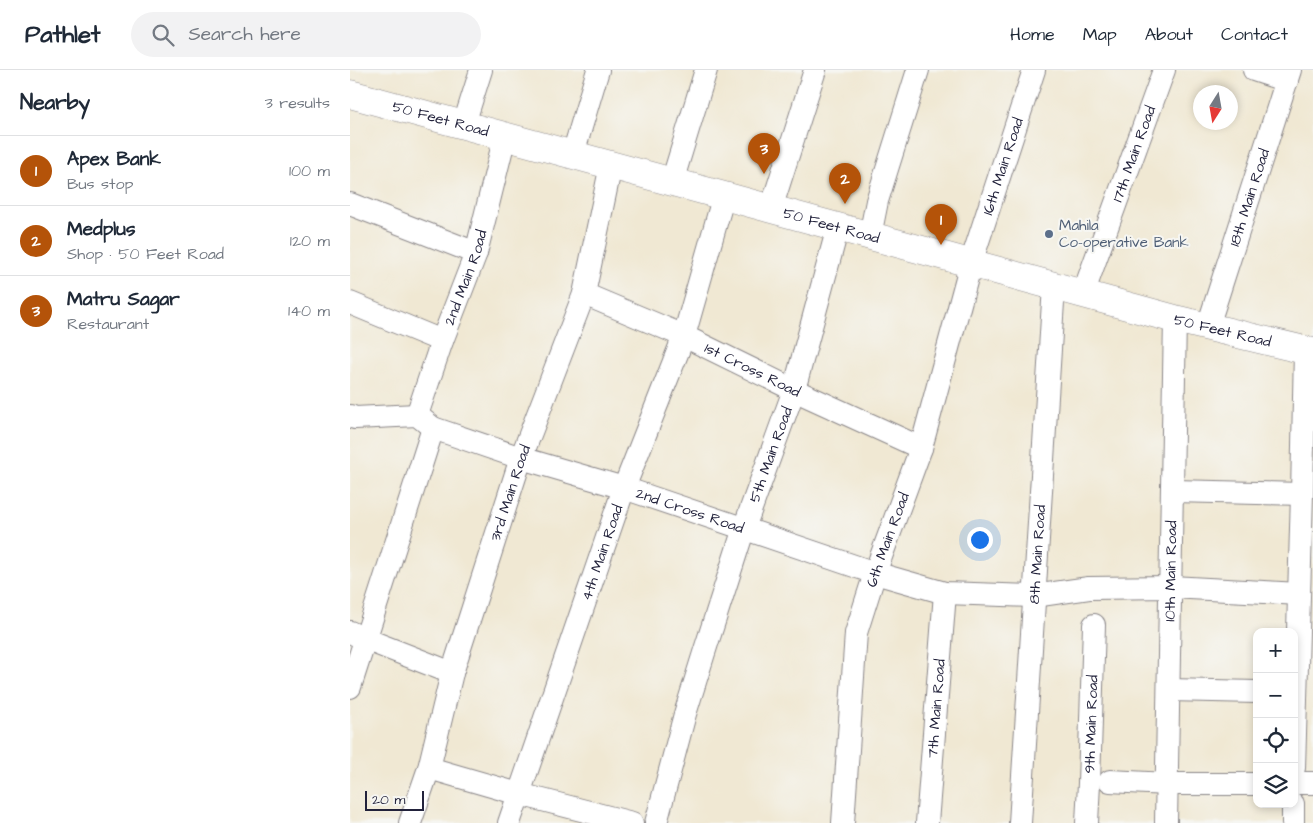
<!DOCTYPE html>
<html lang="en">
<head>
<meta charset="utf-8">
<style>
	:root { --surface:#fff; --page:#f2f2f3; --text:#1f2937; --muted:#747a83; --line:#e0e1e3; --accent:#b45309 }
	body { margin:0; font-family:"Architects Daughter",sans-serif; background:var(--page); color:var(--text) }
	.controls { position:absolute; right:15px; bottom:15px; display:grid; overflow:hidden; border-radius:10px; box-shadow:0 2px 8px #0003 }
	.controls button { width:45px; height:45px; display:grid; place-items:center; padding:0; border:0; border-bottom:1px solid var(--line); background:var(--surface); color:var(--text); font:25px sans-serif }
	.compass { position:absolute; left:843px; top:15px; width:45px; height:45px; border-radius:50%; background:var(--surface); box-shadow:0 2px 8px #0003; rotate:191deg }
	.scale { position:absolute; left:15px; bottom:12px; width:59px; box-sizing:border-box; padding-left:5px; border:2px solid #22223b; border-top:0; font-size:14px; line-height:18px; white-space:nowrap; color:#22223b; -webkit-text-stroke:4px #f6f6f2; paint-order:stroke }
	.you { position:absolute; left:629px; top:469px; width:18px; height:18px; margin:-12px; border:4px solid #fff; border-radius:50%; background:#1a73e8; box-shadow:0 0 0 8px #1a73e833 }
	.badge { display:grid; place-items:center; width:32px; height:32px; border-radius:50%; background:var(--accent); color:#fff; font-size:16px; font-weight:700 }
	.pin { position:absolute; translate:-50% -41px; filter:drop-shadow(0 1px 2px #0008) }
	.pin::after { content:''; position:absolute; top:26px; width:18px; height:15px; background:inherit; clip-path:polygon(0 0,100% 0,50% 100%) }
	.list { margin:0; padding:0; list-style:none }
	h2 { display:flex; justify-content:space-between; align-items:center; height:65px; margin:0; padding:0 20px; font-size:21px }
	h2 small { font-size:16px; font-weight:400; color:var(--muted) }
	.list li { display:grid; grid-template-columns:32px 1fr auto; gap:15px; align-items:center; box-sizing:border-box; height:70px; padding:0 20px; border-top:1px solid var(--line) }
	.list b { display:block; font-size:19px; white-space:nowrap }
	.list p { margin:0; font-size:16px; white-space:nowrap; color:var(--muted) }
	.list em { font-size:16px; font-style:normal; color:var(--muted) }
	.icon { flex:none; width:28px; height:28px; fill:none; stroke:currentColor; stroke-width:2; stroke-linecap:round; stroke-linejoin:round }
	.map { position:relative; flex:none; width:963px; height:753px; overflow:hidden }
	header { display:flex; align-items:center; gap:30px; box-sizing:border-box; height:70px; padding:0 25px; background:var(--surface); border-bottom:1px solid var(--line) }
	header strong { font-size:24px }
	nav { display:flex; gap:28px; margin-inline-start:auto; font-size:18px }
	.search { width:350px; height:45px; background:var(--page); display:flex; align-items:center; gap:12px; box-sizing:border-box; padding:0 18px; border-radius:28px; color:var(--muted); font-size:19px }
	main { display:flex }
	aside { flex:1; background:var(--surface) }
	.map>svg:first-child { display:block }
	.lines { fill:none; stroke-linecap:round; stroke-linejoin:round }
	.minor-casing { stroke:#898587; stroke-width:24 }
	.major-casing { stroke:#898587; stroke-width:29 }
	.minor { stroke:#fff; stroke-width:22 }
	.major { stroke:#fff; stroke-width:28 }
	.service-dot { fill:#5c6f8a; stroke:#f6f6f2; stroke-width:2 }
	.labels { text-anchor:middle; stroke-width:4; stroke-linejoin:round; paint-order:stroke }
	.street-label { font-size:15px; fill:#22223b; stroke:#f6f6f2 }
	.service-label { font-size:15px; fill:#4e5e75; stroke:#f6f6f2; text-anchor:start }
</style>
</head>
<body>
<header>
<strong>Pathlet</strong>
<div class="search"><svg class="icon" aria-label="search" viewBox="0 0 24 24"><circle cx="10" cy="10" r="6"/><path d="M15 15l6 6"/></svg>Search here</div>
<nav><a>Home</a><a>Map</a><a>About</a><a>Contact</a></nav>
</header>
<main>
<aside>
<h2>Nearby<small>3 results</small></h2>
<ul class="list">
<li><span class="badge">1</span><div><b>Apex Bank</b><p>Bus stop</p></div><em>100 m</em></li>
<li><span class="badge">2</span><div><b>Medplus</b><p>Shop · 50 Feet Road</p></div><em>120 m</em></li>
<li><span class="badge">3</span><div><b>Matru Sagar</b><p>Restaurant</p></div><em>140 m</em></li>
</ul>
</aside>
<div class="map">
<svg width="963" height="753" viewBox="0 0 963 753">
	<rect width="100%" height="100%" fill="#f6f6f2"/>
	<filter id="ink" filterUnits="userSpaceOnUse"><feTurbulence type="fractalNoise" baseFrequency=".02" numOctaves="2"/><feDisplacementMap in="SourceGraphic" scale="10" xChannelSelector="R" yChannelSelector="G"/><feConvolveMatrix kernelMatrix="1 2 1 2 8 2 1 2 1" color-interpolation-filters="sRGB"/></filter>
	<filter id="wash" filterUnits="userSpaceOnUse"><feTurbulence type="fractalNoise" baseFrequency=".0096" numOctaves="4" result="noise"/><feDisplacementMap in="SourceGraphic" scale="20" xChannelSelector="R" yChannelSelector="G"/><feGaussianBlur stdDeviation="1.12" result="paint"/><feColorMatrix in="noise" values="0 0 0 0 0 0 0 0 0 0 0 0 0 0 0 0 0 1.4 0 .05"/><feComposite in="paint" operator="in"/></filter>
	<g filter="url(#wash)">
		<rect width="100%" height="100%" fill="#f0e8d3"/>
	</g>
	<g filter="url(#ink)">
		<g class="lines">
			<defs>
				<g id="minor">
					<path d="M904,0l33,11"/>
					<path d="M114,54l17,-54"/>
					<path d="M223,84l25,-84"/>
					<path d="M322,112l34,-112"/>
					<path d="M0,134l126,49"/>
					<path d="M421,139l44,-139"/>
					<path d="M520,166l7,-35 41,-131"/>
					<path id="s1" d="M234,224l100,42 110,54 127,58"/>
					<path id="s2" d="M733,224l81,-224"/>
					<path d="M0,233l92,38"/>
					<path id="s3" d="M858,256l82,-256"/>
					<path id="s4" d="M67,345l25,-74 34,-88 29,-117"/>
					<path id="s5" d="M0,346l5,2 62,-3 16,13 88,30 103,30 251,85 70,20 89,3 55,-8 82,-1 128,7"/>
					<path d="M823,421l129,3"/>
					<path d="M0,562l15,7 87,34"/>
					<path d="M0,617l83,-259"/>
					<path d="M819,620l88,2"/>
					<path d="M79,698l90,26 113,29"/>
					<path d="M944,698l8,-274 3,-144"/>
					<path d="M760,711l57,3h90"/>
					<path d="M944,713h19"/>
					<path id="s6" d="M60,753l19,-55 23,-95 69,-215 63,-164 27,-129"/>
					<path id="s7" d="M159,753l115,-335 60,-152 40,-141"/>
					<path id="s8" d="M306,753l29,-109 19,-61 40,-125 50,-138 44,-163"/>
					<path id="s9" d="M493,753l13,-190 19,-60 46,-125 50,-185 63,-193"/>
					<path id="s10" d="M577,753l18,-230"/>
					<path id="s11" d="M670,753l34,-537"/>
					<path id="s12" d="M737,753l2,-40 5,-158"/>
					<path id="s13" d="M816,753l9,-504"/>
					<path d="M943,753v-19"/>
				</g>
				<g id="major">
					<path id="s14" d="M0,24l825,225 138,33"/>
				</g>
			</defs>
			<use href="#minor" class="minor-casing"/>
			<use href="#major" class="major-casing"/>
			<use href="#minor" class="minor"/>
			<use href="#major" class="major"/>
		</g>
	</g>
	<circle class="service-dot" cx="699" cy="164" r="5"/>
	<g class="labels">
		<g class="street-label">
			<text dy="5" stroke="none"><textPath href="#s14" startOffset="94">50 Feet Road</textPath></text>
			<text dy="5" stroke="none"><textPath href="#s2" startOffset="149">17th Main Road</textPath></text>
			<text dy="5" stroke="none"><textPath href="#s9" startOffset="680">16th Main Road</textPath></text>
			<text dy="5" stroke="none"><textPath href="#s3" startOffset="135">18th Main Road</textPath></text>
			<text dy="5" stroke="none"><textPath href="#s14" startOffset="499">50 Feet Road</textPath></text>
			<text dy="5" stroke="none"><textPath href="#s4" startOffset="146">2nd Main Road</textPath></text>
			<text dy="5" stroke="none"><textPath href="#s14" startOffset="904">50 Feet Road</textPath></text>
			<text dy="5" stroke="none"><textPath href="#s1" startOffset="185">1st Cross Road</textPath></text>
			<text dy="5" stroke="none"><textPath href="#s8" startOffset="386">5th Main Road</textPath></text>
			<text dy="5" stroke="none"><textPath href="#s6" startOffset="345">3rd Main Road</textPath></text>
			<text dy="5" stroke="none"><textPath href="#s5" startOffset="358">2nd Cross Road</textPath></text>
			<text dy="5" stroke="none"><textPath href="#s9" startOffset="289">6th Main Road</textPath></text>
			<text dy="5" stroke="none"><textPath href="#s7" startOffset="286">4th Main Road</textPath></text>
			<text dy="5" stroke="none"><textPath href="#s11" startOffset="269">8th Main Road</textPath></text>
			<text dy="5" stroke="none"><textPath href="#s13" startOffset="252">10th Main Road</textPath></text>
			<text dy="5" stroke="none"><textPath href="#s10" startOffset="115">7th Main Road</textPath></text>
			<text dy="5" stroke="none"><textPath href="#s12" startOffset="99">9th Main Road</textPath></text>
		</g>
		<g class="service-label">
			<text x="709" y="160">Mahila<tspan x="709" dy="17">Co-operative Bank</tspan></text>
		</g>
	</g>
</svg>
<div class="controls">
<button>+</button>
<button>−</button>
<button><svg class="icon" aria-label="locate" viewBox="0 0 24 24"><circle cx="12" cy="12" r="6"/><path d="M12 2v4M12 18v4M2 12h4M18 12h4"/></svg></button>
<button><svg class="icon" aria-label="layers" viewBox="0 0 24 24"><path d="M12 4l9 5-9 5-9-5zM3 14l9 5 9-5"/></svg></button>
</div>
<svg class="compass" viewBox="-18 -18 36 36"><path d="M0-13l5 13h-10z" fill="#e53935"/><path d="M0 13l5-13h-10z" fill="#747a83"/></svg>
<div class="scale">20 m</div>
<div class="you"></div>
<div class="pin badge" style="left:591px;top:175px">1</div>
<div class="pin badge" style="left:495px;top:134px">2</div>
<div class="pin badge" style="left:414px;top:104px">3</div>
</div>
</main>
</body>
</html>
